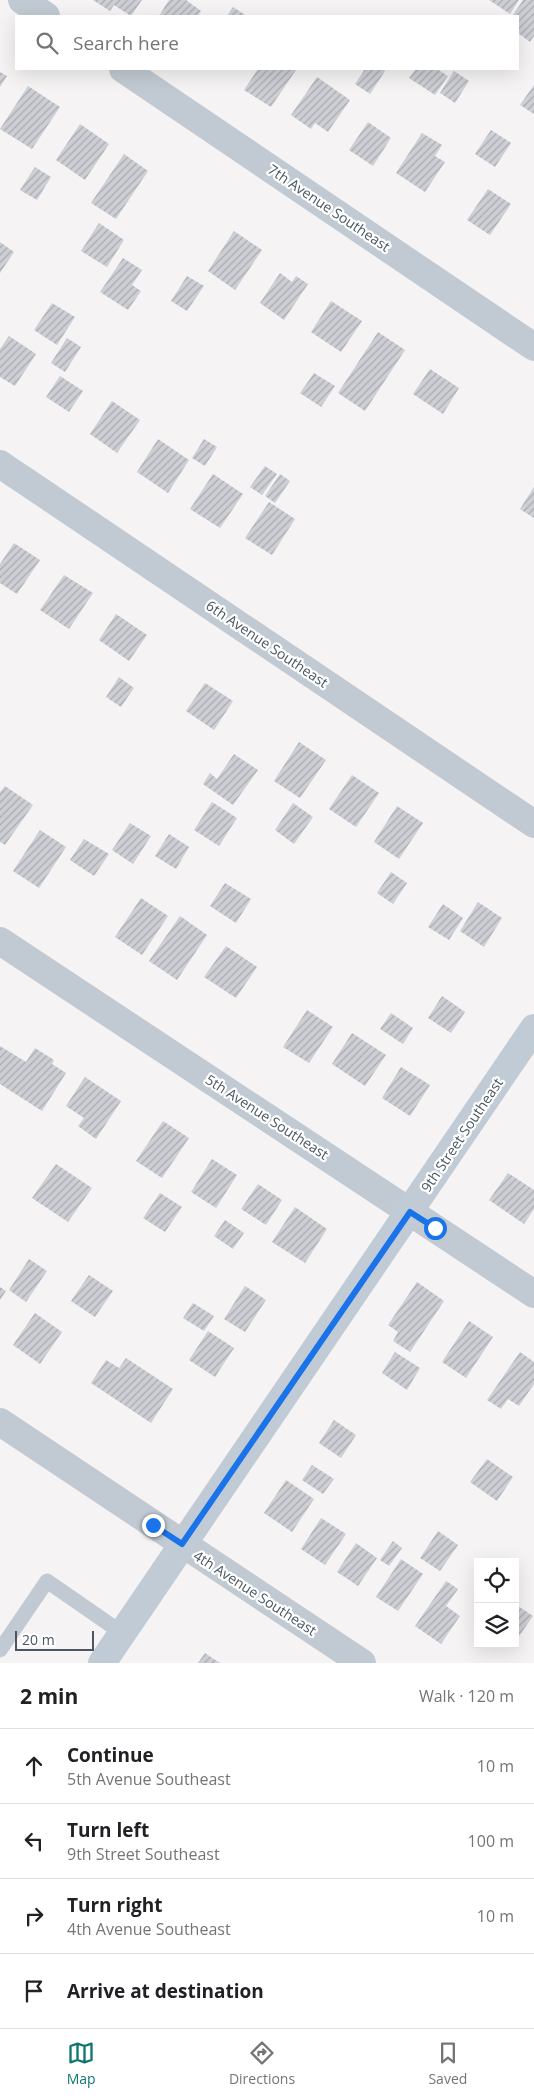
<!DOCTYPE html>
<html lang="en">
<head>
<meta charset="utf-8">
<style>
	:root { --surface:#fff; --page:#f2f2f2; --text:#202124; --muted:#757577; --line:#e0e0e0; --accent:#0f766e }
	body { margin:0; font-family:"Open Sans",sans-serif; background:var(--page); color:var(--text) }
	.controls { position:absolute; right:15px; bottom:15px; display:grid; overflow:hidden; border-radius:0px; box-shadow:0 5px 20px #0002 }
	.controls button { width:45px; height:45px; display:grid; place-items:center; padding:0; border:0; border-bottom:1px solid var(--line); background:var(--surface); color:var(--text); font:25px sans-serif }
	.scale { position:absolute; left:15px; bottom:12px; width:79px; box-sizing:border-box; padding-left:5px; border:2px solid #4a5661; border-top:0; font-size:14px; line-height:18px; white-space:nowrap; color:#4a5661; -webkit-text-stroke:4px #fff; paint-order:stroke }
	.stop { position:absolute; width:15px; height:15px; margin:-11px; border:4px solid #1a73e8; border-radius:50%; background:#fff }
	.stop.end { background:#1a73e8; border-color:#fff; box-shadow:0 1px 5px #0008 }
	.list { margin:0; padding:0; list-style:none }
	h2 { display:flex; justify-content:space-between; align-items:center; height:65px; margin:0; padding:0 20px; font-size:21px }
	h2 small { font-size:16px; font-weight:400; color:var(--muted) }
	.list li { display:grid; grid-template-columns:32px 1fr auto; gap:15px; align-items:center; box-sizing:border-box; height:75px; padding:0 20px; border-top:1px solid var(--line) }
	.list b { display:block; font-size:19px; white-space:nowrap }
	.list p { margin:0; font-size:16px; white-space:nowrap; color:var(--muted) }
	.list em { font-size:16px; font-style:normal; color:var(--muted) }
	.icon { flex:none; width:28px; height:28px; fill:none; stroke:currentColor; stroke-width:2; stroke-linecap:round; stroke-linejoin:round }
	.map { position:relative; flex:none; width:534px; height:1663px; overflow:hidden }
	.search { position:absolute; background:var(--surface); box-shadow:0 5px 20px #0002; left:15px; right:15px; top:15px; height:55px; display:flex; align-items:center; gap:12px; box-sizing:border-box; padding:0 18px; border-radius:0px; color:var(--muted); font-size:19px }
	.sheet { height:365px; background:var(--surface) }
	nav { display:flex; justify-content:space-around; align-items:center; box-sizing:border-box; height:70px; border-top:1px solid var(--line); background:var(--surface); font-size:14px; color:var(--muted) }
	nav a { display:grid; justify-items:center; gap:2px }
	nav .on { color:var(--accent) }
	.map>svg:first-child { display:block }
	.building { fill:url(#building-hatch) }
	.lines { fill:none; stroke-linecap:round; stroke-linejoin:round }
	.lane { stroke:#c1cad2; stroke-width:15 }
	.street { stroke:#c1cad2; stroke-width:28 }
	.secondary { stroke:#c1cbd6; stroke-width:28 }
	.route { stroke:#1a73e8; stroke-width:6 }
	.labels { text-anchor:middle; stroke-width:4.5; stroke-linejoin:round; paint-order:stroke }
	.street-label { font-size:14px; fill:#4a5661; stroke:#fff }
</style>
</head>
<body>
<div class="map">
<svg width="534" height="1663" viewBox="0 0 534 1663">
	<defs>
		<pattern id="building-hatch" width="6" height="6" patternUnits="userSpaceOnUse" patternTransform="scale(1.25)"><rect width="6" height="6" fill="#cdcfd5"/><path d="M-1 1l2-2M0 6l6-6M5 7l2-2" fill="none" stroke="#a8abb0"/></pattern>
	</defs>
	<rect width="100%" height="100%" fill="#f5f3f3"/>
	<g class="building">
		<path d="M93,0h49l-11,16 -17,-11 -4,6z"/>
		<path d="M169,0h17l15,11 -3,5h-39z"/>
		<path d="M489,0h30l-9,14z"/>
		<path d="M523,0h11v36l-4,6 -12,-9v-17h-6z"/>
		<path d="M233,7l14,9h-20z"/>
		<path d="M258,69l38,1 -25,37 -27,-17z"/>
		<path d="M365,69h17l3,2 -15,23 -15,-10z"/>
		<path d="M416,69h21l11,7 -13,19 -26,-17z"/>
		<path d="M454,71l15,10 -14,22 -15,-10z"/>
		<path d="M0,72l7,4 -7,11z"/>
		<path d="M317,77l33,23 -22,32 -13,-9 -4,6 -20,-14z"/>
		<path d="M534,85v29l-14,-9z"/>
		<path d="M28,86l32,21 -28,42 -32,-20z"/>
		<path d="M368,122l23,16 -18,28 -24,-16z"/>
		<path d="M80,124l29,20 -24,36 -29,-20z"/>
		<path d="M491,130l20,13 -16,24 -20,-13z"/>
		<path d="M422,133l20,12 -7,11 10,6 -20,30 -29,-19z"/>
		<path d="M124,154l24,17 -32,48 -25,-16z"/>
		<path d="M35,167l16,10 -14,23 -17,-10z"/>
		<path d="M488,189l23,15 -21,31 -23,-15z"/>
		<path d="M99,223l25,17 -17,27 -26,-16z"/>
		<path d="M234,231l28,19 -27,40 -27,-19z"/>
		<path d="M0,242l14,10 -14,21z"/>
		<path d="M123,258l19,12 -10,15 9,6 -13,19 -28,-18z"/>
		<path d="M280,273l12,9 4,-6 12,8 -24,36 -24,-17z"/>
		<path d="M187,276l17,10 -17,25 -16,-10z"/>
		<path d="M331,301l31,20 -21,31 -30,-20z"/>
		<path d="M52,303l23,14 -18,28 -23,-15z"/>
		<path d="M378,332l27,18 -40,61 -27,-18z"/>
		<path d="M9,336l27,18 -21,32 -15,-9v-28z"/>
		<path d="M67,338l14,9 -16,25 -14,-9z"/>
		<path d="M430,369l29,19 -16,26 -30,-20z"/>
		<path d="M314,373l21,13 -14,21 -21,-14z"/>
		<path d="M60,376l23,15 -14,21 -23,-15z"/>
		<path d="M112,401l28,19 -23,33 -27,-19z"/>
		<path d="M158,439l31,21 -21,33 -31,-21z"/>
		<path d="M204,439l13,8 -12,19 -13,-8z"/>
		<path d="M265,466l12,8 -15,21 -12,-8z"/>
		<path d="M213,474l30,20 -23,34 -30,-19z"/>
		<path d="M280,474l10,7 -15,22 -10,-7z"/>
		<path d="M534,487v31l-14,-9z"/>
		<path d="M269,502l26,17 -23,36 -27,-17z"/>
		<path d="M14,543l26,17 -23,34 -17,-11v-19z"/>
		<path d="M64,575l29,18 -24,36 -29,-19z"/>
		<path d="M116,614l31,21 -18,26 -30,-21z"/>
		<path d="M119,677l15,11 -13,19 -15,-10z"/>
		<path d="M205,683l28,18 -19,29 -28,-19z"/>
		<path d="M299,742l27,18 -26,38 -26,-17z"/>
		<path d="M234,754l24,16 -25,35 -30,-21 7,-11 7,6z"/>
		<path d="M352,775l27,18 -23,34 -27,-18z"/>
		<path d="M5,786l28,19 -28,40 -5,-3v-50z"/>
		<path d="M212,802l25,16 -18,28 -25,-16z"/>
		<path d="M293,803l20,14 -19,27 -19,-14z"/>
		<path d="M397,806l26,17 -24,36 -25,-17z"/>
		<path d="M130,823l21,13 -18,28 -21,-14z"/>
		<path d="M40,830l26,17 -27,41 -26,-17z"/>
		<path d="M169,834l20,13 -13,22 -21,-13z"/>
		<path d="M84,839l25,15 -15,22 -24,-16z"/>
		<path d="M391,872l16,11 -14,21 -16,-11z"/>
		<path d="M225,883l26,16 -15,24 -26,-17z"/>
		<path d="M141,898l27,18 -26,39 -27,-18z"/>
		<path d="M478,902l24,16 -18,29 -24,-16z"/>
		<path d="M443,904l20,14 -14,22 -21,-13z"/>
		<path d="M180,916l27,19 -30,45 -28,-19z"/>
		<path d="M226,946l31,21 -21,31 -32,-21z"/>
		<path d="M442,996l23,16 -14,21 -23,-15z"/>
		<path d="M307,1010l26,17 -24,36 -26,-16z"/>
		<path d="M391,1013l22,15 -10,16 -23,-15z"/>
		<path d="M352,1033l34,22 -21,31 -33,-22z"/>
		<path d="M0,1046l26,16 9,-14 19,12 -2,4 14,9 -24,38 -42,-27z"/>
		<path d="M401,1067l29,18 -20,31 -28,-18z"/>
		<path d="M85,1077l36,24 -25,38 -18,-13 6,-8 -18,-12z"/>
		<path d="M163,1121l26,17 -27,40 -26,-17z"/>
		<path d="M212,1159l25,16 -21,33 -25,-16z"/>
		<path d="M56,1164l36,24 -24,34 -36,-24z"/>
		<path d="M508,1173l26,17v19l-10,15 -35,-24z"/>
		<path d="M258,1184l24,16 -16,25 -25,-16z"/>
		<path d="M160,1193l22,14 -17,25 -22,-14z"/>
		<path d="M295,1207l32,22 -22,34 -33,-21z"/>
		<path d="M225,1220l19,13 -11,16 -19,-13z"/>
		<path d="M29,1259l18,12 -21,31 -17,-12z"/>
		<path d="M89,1275l24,16 -18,26 -24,-16z"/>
		<path d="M417,1282l27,19 -34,51 -17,-11 5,-9 -10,-7z"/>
		<path d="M245,1286l21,14 -21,32 -21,-13z"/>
		<path d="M0,1287l6,4 -6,9z"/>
		<path d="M193,1303l21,13 -10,15 -21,-13z"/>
		<path d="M35,1313l27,19 -22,32 -27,-19z"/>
		<path d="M469,1321l24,16 -27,41 -24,-16z"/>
		<path d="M208,1331l26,17 -19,29 -26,-17z"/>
		<path d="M395,1352l25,16 -13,22 -25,-17z"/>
		<path d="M520,1352l14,10v22l-15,22 -11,-7 -7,10 -14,-9z"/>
		<path d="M126,1358l47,31 -22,34 -60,-40 15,-23 13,8z"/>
		<path d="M334,1420l22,15 -15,23 -22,-15z"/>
		<path d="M487,1459l26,18 -16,24 -27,-19z"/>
		<path d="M312,1465l22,14 -11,15 -21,-14z"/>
		<path d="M286,1480l28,19 -22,33 -28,-19z"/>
		<path d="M321,1518l25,16 -21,31 -24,-16z"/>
		<path d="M438,1531l20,14 -18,26 -20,-13z"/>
		<path d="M393,1541l9,7 -13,18 -9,-6z"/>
		<path d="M356,1543l21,15 -19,28 -21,-14z"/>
		<path d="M401,1559l22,15 -25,37 -22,-14z"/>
		<path d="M446,1581l12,8 -12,17 14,10 -19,28 -26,-18z"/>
		<path d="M515,1604l18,12 -18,26z"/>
		<path d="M205,1653l15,10h-22z"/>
	</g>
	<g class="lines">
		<path class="lane" d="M0,1650l47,-69 75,52"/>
		<g class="street">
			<path d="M22,0l24,16"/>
			<path d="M123,69l411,278"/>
			<path d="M0,464l534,360"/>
			<path d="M0,941l534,353"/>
			<path d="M0,1422l362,241"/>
		</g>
		<path class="secondary" d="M102,1663l432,-635"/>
	</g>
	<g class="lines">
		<path class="route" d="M153,1525l29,19 228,-332 25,16"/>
	</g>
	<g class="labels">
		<g class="street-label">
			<text transform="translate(329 208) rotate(34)" y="5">7th Avenue Southeast</text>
			<text transform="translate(267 644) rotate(34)" y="5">6th Avenue Southeast</text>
			<text transform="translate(267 1117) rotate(33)" y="5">5th Avenue Southeast</text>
			<text transform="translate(462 1135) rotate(-56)" y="5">9th Street Southeast</text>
			<text transform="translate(255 1593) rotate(33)" y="5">4th Avenue Southeast</text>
		</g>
	</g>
</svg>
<div class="controls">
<button><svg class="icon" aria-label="locate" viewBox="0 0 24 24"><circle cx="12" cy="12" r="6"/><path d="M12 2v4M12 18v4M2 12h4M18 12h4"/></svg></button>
<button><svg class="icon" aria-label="layers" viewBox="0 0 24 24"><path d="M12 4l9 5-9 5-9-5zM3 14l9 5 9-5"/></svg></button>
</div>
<div class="scale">20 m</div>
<div class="stop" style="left:435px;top:1228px"></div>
<div class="stop end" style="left:153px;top:1525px"></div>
<div class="search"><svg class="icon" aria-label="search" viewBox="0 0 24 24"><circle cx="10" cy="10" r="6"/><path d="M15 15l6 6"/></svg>Search here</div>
</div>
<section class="sheet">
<h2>2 min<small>Walk · 120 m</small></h2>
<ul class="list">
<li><svg class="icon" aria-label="ahead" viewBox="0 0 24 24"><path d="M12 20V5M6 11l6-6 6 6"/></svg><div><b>Continue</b><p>5th Avenue Southeast</p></div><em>10 m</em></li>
<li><svg class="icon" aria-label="left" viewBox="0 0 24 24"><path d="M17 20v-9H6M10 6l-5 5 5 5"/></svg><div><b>Turn left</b><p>9th Street Southeast</p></div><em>100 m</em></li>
<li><svg class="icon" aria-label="right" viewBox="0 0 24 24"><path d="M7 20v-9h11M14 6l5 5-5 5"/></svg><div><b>Turn right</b><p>4th Avenue Southeast</p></div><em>10 m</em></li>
<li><svg class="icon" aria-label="arrive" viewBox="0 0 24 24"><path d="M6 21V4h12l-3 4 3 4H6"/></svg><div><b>Arrive at destination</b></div></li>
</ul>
</section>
<nav>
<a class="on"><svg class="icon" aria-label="map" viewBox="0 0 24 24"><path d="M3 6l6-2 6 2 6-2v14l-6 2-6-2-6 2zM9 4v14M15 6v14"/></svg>Map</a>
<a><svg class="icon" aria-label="directions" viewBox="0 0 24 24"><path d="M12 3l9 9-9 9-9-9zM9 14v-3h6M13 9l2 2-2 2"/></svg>Directions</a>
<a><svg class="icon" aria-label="saved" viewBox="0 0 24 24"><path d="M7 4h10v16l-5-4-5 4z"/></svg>Saved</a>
</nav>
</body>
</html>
